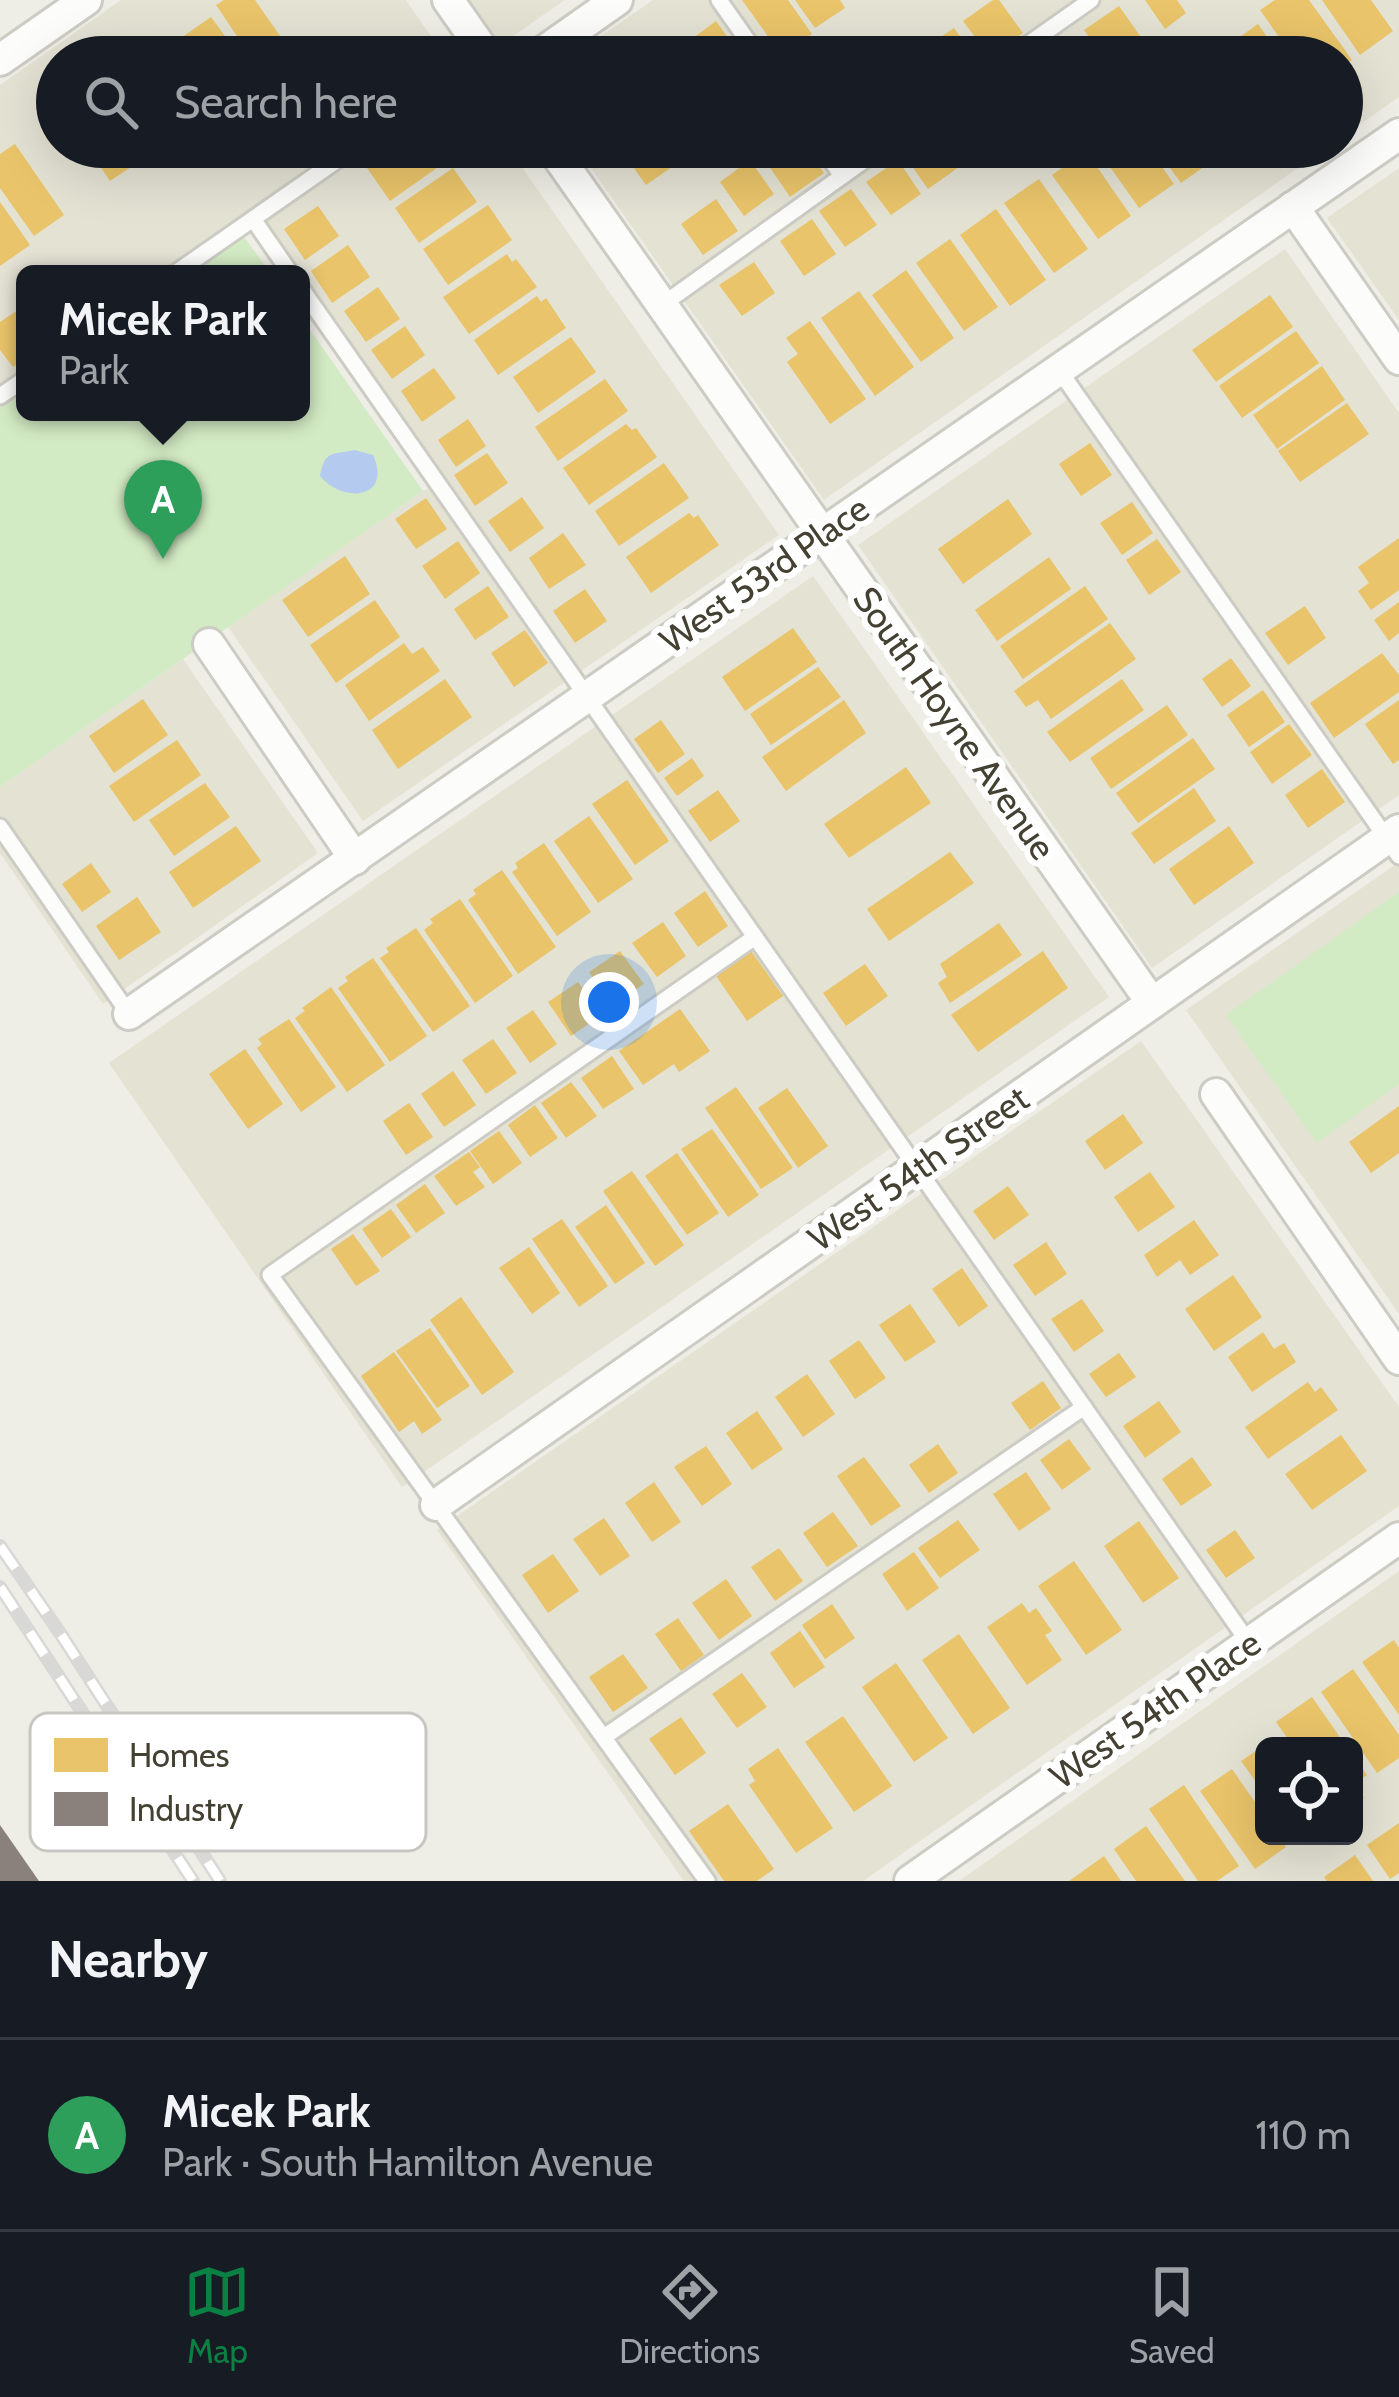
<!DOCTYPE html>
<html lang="en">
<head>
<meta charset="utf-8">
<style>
	:root { --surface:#171b24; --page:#242831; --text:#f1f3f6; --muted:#9ea1a6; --line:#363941; --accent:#0b8043 }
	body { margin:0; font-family:Cabin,sans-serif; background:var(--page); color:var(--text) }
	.controls { position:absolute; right:36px; bottom:36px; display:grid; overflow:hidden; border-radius:18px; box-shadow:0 12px 48px #0002 }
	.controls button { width:108px; height:108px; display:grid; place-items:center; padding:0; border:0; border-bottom:3px solid var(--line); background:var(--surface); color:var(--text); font:60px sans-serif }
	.you { position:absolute; left:609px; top:1002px; width:42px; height:42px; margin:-30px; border:9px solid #fff; border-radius:50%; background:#1a73e8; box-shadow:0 0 0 18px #1a73e833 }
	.badge { display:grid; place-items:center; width:78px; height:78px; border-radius:50%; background:var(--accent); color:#fff; font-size:39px; font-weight:700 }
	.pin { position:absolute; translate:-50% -99px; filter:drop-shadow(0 3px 6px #0008) }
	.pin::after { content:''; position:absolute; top:63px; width:42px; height:36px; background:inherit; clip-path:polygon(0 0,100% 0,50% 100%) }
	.popup { position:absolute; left:16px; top:265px; width:294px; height:156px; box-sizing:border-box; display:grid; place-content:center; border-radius:18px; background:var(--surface); filter:drop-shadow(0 3px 9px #0005); font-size:39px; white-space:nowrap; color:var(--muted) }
	.popup b { font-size:45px; color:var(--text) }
	.popup::after { content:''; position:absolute; left:50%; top:100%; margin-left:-24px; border:24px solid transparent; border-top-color:var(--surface) }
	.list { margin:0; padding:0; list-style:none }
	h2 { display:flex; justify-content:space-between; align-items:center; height:156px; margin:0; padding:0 48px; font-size:51px }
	h2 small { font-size:39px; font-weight:400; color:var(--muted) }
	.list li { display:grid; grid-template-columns:78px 1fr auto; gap:36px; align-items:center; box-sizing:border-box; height:192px; padding:0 48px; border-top:3px solid var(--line) }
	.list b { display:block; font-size:45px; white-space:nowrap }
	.list p { margin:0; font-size:39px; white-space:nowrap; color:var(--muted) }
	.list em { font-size:39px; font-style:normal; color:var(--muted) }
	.icon { flex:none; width:66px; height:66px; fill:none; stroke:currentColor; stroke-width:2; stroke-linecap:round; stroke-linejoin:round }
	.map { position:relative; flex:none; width:1399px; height:1881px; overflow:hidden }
	.search { position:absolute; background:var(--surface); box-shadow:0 12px 48px #0002; left:36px; right:36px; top:36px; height:132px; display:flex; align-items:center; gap:30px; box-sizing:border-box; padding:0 42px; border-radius:66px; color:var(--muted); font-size:45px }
	.sheet { height:348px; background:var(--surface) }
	nav { display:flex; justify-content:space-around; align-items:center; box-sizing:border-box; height:168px; border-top:3px solid var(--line); background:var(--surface); font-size:33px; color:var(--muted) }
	nav a { display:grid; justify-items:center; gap:6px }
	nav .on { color:var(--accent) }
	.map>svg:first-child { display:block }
	.residential { fill:#e3e2d3; fill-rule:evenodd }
	.green { fill:#d3ebc4 }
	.water { fill:#b4caef }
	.homes { fill:#e9c46a }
	.industry { fill:#8a817c }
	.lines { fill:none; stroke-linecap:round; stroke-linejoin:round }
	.service-casing { stroke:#ccccc4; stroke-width:21 }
	.minor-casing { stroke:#ccccc4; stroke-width:36 }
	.service { stroke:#fcfcfb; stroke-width:15 }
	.minor { stroke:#fcfcfb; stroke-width:30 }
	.rail-casing { stroke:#d8d8d7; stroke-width:14 }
	.rail { stroke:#fff; stroke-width:9; stroke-dasharray:27; stroke-linecap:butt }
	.labels { text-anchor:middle; stroke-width:12; stroke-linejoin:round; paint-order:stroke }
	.street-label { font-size:36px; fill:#444133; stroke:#fff }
	.key { fill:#fff; stroke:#c7c6c2; stroke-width:3 }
	.key-label { font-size:33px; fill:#444133 }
</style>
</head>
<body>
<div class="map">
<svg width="1399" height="1881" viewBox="0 0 1399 1881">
	<rect width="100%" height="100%" fill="#eeeee6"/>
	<g class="residential">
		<path d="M121,0h285l39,57h-388v90h451l271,388 -416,286 -135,-194 195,-136 15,-8 -137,-195v-14h-10l-38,-55 -79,55h-149v105l-25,17v-311z"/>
		<path d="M469,0h96l-65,45z"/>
		<path d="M653,0h746v97l-57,40v-80h-771z"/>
		<path d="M576,147h752l-504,353z"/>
		<path d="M1399,168v152l-72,-102z"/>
		<path d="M1285,249l114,164v382l-247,173 -294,-423z"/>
		<path d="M813,576l296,421 -707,490 -293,-424z"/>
		<path d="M183,659l135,194 -215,151 -103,-151v-66z"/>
		<path d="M1399,862v452l-213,-304z"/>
		<path d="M1141,1041l258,366v99l-536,375h-179l-247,-351z"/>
		<path d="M1399,1571v310h-440zM1264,1746h90v90h-90z"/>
	</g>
	<g class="green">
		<path d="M242,234l29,40h-86z"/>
		<path d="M301,317l122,174 -423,296v-383l25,-18v26h276z"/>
		<path d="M1399,892v192l-82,59 -91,-128z"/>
	</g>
	<path class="water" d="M355,450l18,5c20,44 -30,49 -53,21 5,-27 13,-21 35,-26z"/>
	<g class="homes">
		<path d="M224,0h31l37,53 -5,4h-36l-35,-52z"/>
		<path d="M742,0h46l24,34 -30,22z"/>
		<path d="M795,0h45l5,8 -30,20z"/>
		<path d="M993,0h6l24,33 -34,23 -26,-35z"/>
		<path d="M1145,0h32l9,13 -21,16z"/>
		<path d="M1275,0h34l43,60 -10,7v-10h-49l-33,-47z"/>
		<path d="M1322,0h49l22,31 -33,24z"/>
		<path d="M1119,6l26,37 -20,14h-22l-19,-27z"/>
		<path d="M211,17l29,40h-45l-14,-19z"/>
		<path d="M716,21l26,36h-55l-5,-7 9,-6 -2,-3z"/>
		<path d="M1258,24l23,33h-53l-5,-8z"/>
		<path d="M954,28l21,29h-33l-10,-14z"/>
		<path d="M170,37l13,20h-42z"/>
		<path d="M1069,38l13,19h-40z"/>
		<path d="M15,144l49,71 -30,21 -34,-48v-34z"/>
		<path d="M87,147h44l9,14 -30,20z"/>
		<path d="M390,147h53l8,11 -61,43 -25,-36z"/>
		<path d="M619,147h54l9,13 -36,25z"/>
		<path d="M784,147h20l20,26 -34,24 -25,-37z"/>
		<path d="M917,147h28l14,20 -31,22 -23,-33z"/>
		<path d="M1096,147h52l26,37 -35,24z"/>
		<path d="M1155,147h61l6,7 -41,29z"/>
		<path d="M1086,151l45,65 -33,23 -46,-64z"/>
		<path d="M750,160l24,34 -30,22 -24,-34z"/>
		<path d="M898,160l23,34 -30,21 -25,-33z"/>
		<path d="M453,168l24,34 -58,41 -24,-35z"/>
		<path d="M1039,179l49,70 -34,24 -50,-70z"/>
		<path d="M851,189l26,36 -32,22 -26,-36z"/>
		<path d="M716,199l22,32 -35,24 -22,-31z"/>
		<path d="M0,202l30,43 -30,21z"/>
		<path d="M488,205l24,35 -64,45 -25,-36z"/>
		<path d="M318,206l21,30 -34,24 -21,-31z"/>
		<path d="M996,209l50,71 -36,26 -50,-71z"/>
		<path d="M812,219l24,35 -32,22 -24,-35z"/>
		<path d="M950,239l48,68 -34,24 -48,-68z"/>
		<path d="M348,245l22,32 -38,26 -21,-32z"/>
		<path d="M507,254l5,8 4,-3 21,28 -68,47 -26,-37z"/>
		<path d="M754,262l21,31 -33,23 -23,-31z"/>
		<path d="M906,270l48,68 -33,24 -49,-67z"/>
		<path d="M378,287l22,32 -34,23 -22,-31z"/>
		<path d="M859,291l55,76 -39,29 -54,-78z"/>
		<path d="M1270,295l23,32 -77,55 -24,-32z"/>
		<path d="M537,296l4,6 5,-4 20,30 -68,47 -24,-35z"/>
		<path d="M21,308l4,6v45l-12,8 -13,-17v-28z"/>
		<path d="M810,321l56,78 -36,25 -43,-62 11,-8 -12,-16z"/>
		<path d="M405,326l20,29 -33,24 -21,-29z"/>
		<path d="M1296,331l23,32 -77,55 -23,-32z"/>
		<path d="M571,337l25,35 -58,41 -25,-36z"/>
		<path d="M1322,366l23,34 -68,49 -24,-34z"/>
		<path d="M434,368l22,30 -34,24 -21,-31z"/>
		<path d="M605,379l23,32 -70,50 -23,-34z"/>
		<path d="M1347,403l22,31 -69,48 -22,-31z"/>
		<path d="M468,419l18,27 -30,21 -18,-27z"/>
		<path d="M626,424l6,6 4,-2 21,29 -68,48 -26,-37z"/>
		<path d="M1090,443l22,32 -31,21 -22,-32z"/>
		<path d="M487,453l21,30 -33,23 -21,-31z"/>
		<path d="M664,463l25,35 -70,48 -24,-35z"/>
		<path d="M522,497l22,31 -34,24 -22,-31z"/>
		<path d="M426,498l21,31 -31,20 -21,-30z"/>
		<path d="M1008,499l24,35 -69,50 -25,-35z"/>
		<path d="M1132,502l21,31 -31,22 -22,-32z"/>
		<path d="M689,513l5,5 4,-3 21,30 -68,48 -25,-36z"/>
		<path d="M563,533l23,32 -37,24 -20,-31z"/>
		<path d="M1399,538v52l-28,20 -13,-19 11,-8 -11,-16z"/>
		<path d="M1157,539l24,33 -32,23 -23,-35z"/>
		<path d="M458,541l22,32 -35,26 -23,-33z"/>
		<path d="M345,556l25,38 -62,43 -26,-37z"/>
		<path d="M1049,557l22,32 -74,52 -22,-31z"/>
		<path d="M488,586l21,31 -34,23 -21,-31z"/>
		<path d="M1085,586l23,33 -85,60 -23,-33z"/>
		<path d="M585,589l22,32 -32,22 -22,-32z"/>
		<path d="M375,600l25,37 -64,46 -26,-38z"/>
		<path d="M1399,602v31l-10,8 -15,-21z"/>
		<path d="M1305,606l21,32 -38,27 -23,-32z"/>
		<path d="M1110,623l26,36 -85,60 -13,-19 -12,7 -12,-16z"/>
		<path d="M793,628l24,34 -72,49 -23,-34z"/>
		<path d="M525,630l23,33 -34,24 -23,-34z"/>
		<path d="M404,643l8,11 11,-7 17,24 -71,50 -24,-36z"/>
		<path d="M1382,653l17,22v17l-65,46 -24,-35z"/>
		<path d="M1231,658l20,28 -29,21 -20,-28z"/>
		<path d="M818,667l23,30 -70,48 -21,-31z"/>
		<path d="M445,679l27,38 -74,52 -26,-39z"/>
		<path d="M1122,679l22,31 -74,52 -23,-30z"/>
		<path d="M1263,690l22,32 -36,25 -22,-32z"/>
		<path d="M143,699l25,36 -54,38 -25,-37z"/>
		<path d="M844,700l22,33 -80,58 -24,-34z"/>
		<path d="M1399,700v60l-6,4 -28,-40z"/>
		<path d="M1167,705l21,30 -77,54 -21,-31z"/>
		<path d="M661,720l24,34 -27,19 -24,-34z"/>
		<path d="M1289,724l23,31 -40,29 -22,-32z"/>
		<path d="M1193,738l22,31 -77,54 -22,-30z"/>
		<path d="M177,740l24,35 -67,47 -25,-36z"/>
		<path d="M692,758l12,18 -27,20 -13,-18z"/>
		<path d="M906,767l25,36 -82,55 -25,-34z"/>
		<path d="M1322,769l23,33 -37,26 -23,-33z"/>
		<path d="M627,780l42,61 -34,24 -43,-61z"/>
		<path d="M205,783l25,34 -56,39 -25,-36z"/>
		<path d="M1194,788l22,33 -62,43 -23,-31z"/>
		<path d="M718,790l22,31 -30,21 -22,-31z"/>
		<path d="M589,816l44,63 -35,24 -44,-62z"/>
		<path d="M236,826l25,35 -68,47 -24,-36z"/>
		<path d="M1229,826l25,37 -60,42 -25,-36z"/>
		<path d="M544,843l47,69 -34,24 -45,-64 6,-4 -3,-5z"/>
		<path d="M950,852l24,31 -85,58 -22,-32z"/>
		<path d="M91,863l20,29 -29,20 -20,-28z"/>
		<path d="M502,870l54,77 -38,27 -50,-74 8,-6 -3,-4z"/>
		<path d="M705,891l23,35 -30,21 -24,-34z"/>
		<path d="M137,897l24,35 -42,28 -23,-34z"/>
		<path d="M460,899l53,77 -38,27 -51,-73 9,-7 -3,-4z"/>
		<path d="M663,922l23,34 -29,21 -25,-34z"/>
		<path d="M999,923l23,32 -72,48 -12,-20 9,-6 -7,-13z"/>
		<path d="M416,928l54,78 -37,26 -53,-74 9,-6 -3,-4z"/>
		<path d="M749,948l34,48 -36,25 -33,-48z"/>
		<path d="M620,951l24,33 -32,22 -23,-34z"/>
		<path d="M1043,951l25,37 -90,64 -27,-37z"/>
		<path d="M373,958l54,78 -37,26 -52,-74 10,-7 -3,-4z"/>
		<path d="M865,964l23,32 -42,30 -23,-33z"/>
		<path d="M578,982l24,33 -31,21 -23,-34z"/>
		<path d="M331,987l54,78 -38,27 -52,-74 10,-7 -3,-3z"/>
		<path d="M680,1009l30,42 -31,21 -5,-8 -31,21 -24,-34z"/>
		<path d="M533,1010l24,34 -27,19 -24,-35z"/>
		<path d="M289,1019l47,68 -35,25 -44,-64 5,-4 -4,-5z"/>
		<path d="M493,1039l24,34 -31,21 -24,-34z"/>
		<path d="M245,1049l38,55 -35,25 -39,-55z"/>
		<path d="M612,1056l22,33 -31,20 -22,-31z"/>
		<path d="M453,1071l23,34 -32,22 -23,-33z"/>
		<path d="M571,1082l26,34 -31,22 -25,-35z"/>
		<path d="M736,1087l57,81 -32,21 -56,-81z"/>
		<path d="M787,1088l41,58 -30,22 -40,-60z"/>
		<path d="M409,1103l24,34 -27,18 -23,-34z"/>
		<path d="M535,1105l23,33 -28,19 -22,-32z"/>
		<path d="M1399,1106v47l-28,20 -22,-31z"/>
		<path d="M1123,1114l20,29 -38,27 -20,-29z"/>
		<path d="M712,1129l47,66 -31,22 -47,-68z"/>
		<path d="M499,1131l23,32 -29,21 -23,-33z"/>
		<path d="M469,1152l11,15 -7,5 12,15 -29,19 -22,-30z"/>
		<path d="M677,1153l42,60 -32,22 -42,-59z"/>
		<path d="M632,1171l52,74 -29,21 -52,-75z"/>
		<path d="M1150,1172l25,35 -37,25 -24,-35z"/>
		<path d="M425,1184l20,29 -29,20 -20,-28z"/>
		<path d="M1008,1186l21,29 -35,25 -21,-29z"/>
		<path d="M606,1205l39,58 -30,21 -40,-57z"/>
		<path d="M391,1209l20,28 -29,21 -20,-29z"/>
		<path d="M562,1219l46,67 -29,21 -47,-68z"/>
		<path d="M1194,1220l25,35 -29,20 -10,-15 -23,17 -13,-22z"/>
		<path d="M353,1234l27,37 -24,15 -25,-37z"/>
		<path d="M1046,1242l21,32 -32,22 -22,-31z"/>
		<path d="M529,1247l31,46 -28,21 -33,-46z"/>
		<path d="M962,1268l26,38 -29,21 -27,-38z"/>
		<path d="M1233,1275l29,42 -48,34 -29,-42z"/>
		<path d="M461,1297l53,75 -32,23 -52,-75z"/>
		<path d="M1082,1299l22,32 -30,21 -23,-33z"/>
		<path d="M910,1304l26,38 -31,20 -26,-37z"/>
		<path d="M430,1328l40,58 -33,22 -41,-57z"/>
		<path d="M1263,1332l11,17 10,-6 12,19 -44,30 -24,-35z"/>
		<path d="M859,1340l27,38 -31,21 -26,-38z"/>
		<path d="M394,1352l48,68 -20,14 -8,-13 -15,11 -38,-56z"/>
		<path d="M1119,1353l17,24 -30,20 -17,-23z"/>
		<path d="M807,1374l28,40 -32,23 -28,-40z"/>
		<path d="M1043,1381l18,27 -31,22 -19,-27z"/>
		<path d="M1308,1382l7,10 6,-5 17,23 -70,49 -23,-32z"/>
		<path d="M1159,1401l22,31 -36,26 -22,-32z"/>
		<path d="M757,1411l26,38 -31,21 -26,-37z"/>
		<path d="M1341,1435l26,36 -55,39 -27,-36z"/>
		<path d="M1069,1439l22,30 -29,21 -22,-30z"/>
		<path d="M938,1444l20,29 -29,20 -20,-28z"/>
		<path d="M706,1446l26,38 -30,22 -28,-39z"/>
		<path d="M864,1457l37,49 -30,20 -34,-50z"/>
		<path d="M1192,1457l20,28 -31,21 -19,-27z"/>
		<path d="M1026,1472l25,37 -32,22 -26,-37z"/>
		<path d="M654,1482l27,40 -29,20 -27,-39z"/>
		<path d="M833,1512l25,34 -31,21 -24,-34z"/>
		<path d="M604,1518l26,38 -30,20 -27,-37z"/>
		<path d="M958,1520l22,30 -40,28 -22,-30z"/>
		<path d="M1139,1521l40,57 -36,25 -39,-57z"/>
		<path d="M1235,1530l20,28 -29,20 -20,-28z"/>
		<path d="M779,1548l24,33 -28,20 -24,-34z"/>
		<path d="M914,1552l25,36 -32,23 -25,-37z"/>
		<path d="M553,1554l26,37 -31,22 -26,-38z"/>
		<path d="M1074,1561l48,69 -36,25 -48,-69z"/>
		<path d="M726,1579l26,37 -33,24 -27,-37z"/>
		<path d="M1022,1603l7,10 7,-5 16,23 -7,4 17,25 -35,25 -40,-58z"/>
		<path d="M832,1604l23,34 -30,21 -23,-34z"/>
		<path d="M678,1618l26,37 -23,16 -26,-37z"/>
		<path d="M800,1631l25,36 -31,21 -24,-35z"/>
		<path d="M959,1634l51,74 -37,26 -51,-74z"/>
		<path d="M1394,1640l5,8v67l-37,-53z"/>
		<path d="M623,1654l25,34 -35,24 -24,-35z"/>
		<path d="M896,1663l52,75 -34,24 -52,-75z"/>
		<path d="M1353,1669l46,66v23l-22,15 -56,-81z"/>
		<path d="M742,1673l25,34 -30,21 -25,-34z"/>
		<path d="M1312,1697l34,49h-53l-17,-24z"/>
		<path d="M843,1716l49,70 -38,26 -49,-70z"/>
		<path d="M681,1717l25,36 -31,22 -26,-36z"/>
		<path d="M1275,1738l5,8h-16v47l-23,-32z"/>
		<path d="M778,1748l55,80 -37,25 -47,-68 6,-4 -7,-12z"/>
		<path d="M1354,1757l13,18 -13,9 10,14 -10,7z"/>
		<path d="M1232,1769l32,46v21h15l7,11 -31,22 -55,-78z"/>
		<path d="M1184,1785l55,81 -22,15h-19l-49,-72z"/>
		<path d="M728,1804l46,65 -17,12h-33l-35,-50z"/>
		<path d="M1399,1823v50l-9,6 -23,-34z"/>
		<path d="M1146,1826l39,55h-49l-22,-32z"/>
		<path d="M1355,1855l18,26h-46l-3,-4z"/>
		<path d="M1104,1856l17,25h-52z"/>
	</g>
	<path class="industry" d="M0,1825l39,56h-39z"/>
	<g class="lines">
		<defs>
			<g id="service">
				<path d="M719,0l40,57"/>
				<path d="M1010,57l81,-57"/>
				<path d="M822,147l20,29"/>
				<path d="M253,219l38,55"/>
				<path d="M174,274l182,-127"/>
				<path d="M301,288l948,1355"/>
				<path d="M662,305l221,-158"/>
				<path d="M1059,370l340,486"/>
				<path d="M0,396l25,-17"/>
				<path d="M0,827l129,187"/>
				<path d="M604,1737l480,-330"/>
				<path d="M707,1881l-437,-606 485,-338"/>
			</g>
			<g id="minor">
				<path d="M448,0l40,57"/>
				<path d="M536,57l81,-57"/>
				<path d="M0,60l86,-60"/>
				<path d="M551,147l601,856"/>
				<path d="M1293,207l106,152"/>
				<path d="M209,644l146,215"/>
				<path d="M129,1014l1270,-880"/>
				<path d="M1216,1094l183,265"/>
				<path d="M436,1505l963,-675"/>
				<path d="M910,1881l489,-343"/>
			</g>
		</defs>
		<use href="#service" class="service-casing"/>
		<use href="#minor" class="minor-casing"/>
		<use href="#service" class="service"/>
		<use href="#minor" class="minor"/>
		<defs>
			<g id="rail">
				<path d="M0,1546l60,87 160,248"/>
				<path d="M0,1587l193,294"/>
			</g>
		</defs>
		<use href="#rail" class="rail-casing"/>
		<use href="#rail" class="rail"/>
	</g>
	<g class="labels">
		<g class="street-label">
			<text transform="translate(764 574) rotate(-35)" y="13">West 53rd Place</text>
			<text transform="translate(955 723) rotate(55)" y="13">South Hoyne Avenue</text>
			<text transform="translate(918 1168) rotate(-35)" y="13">West 54th Street</text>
			<text transform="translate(1155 1709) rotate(-35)" y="13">West 54th Place</text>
		</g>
	</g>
	<rect x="30" y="1713" width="396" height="138" rx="18" class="key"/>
	<rect x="54" y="1738" width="54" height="34" fill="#e9c46a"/>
	<rect x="54" y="1792" width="54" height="34" fill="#8a817c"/>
	<g class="key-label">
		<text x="129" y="1767">Homes</text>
		<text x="129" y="1821">Industry</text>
	</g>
</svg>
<div class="controls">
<button><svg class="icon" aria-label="locate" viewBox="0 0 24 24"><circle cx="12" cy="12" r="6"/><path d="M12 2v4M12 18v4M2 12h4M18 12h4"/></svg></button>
</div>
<div class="you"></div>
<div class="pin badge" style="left:163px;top:559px;background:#2e9e5b">A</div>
<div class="popup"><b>Micek Park</b>Park</div>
<div class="search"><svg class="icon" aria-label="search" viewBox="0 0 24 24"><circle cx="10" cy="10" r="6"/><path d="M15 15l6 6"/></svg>Search here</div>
</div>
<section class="sheet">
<h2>Nearby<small></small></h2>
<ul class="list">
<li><span class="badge" style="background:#2e9e5b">A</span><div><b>Micek Park</b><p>Park · South Hamilton Avenue</p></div><em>110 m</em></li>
</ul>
</section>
<nav>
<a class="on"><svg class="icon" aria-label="map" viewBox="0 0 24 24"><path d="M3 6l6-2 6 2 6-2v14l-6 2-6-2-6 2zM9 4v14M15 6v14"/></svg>Map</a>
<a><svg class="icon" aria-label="directions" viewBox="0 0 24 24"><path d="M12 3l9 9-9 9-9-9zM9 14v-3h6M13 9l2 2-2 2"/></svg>Directions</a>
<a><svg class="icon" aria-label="saved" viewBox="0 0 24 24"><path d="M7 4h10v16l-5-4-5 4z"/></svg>Saved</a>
</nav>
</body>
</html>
